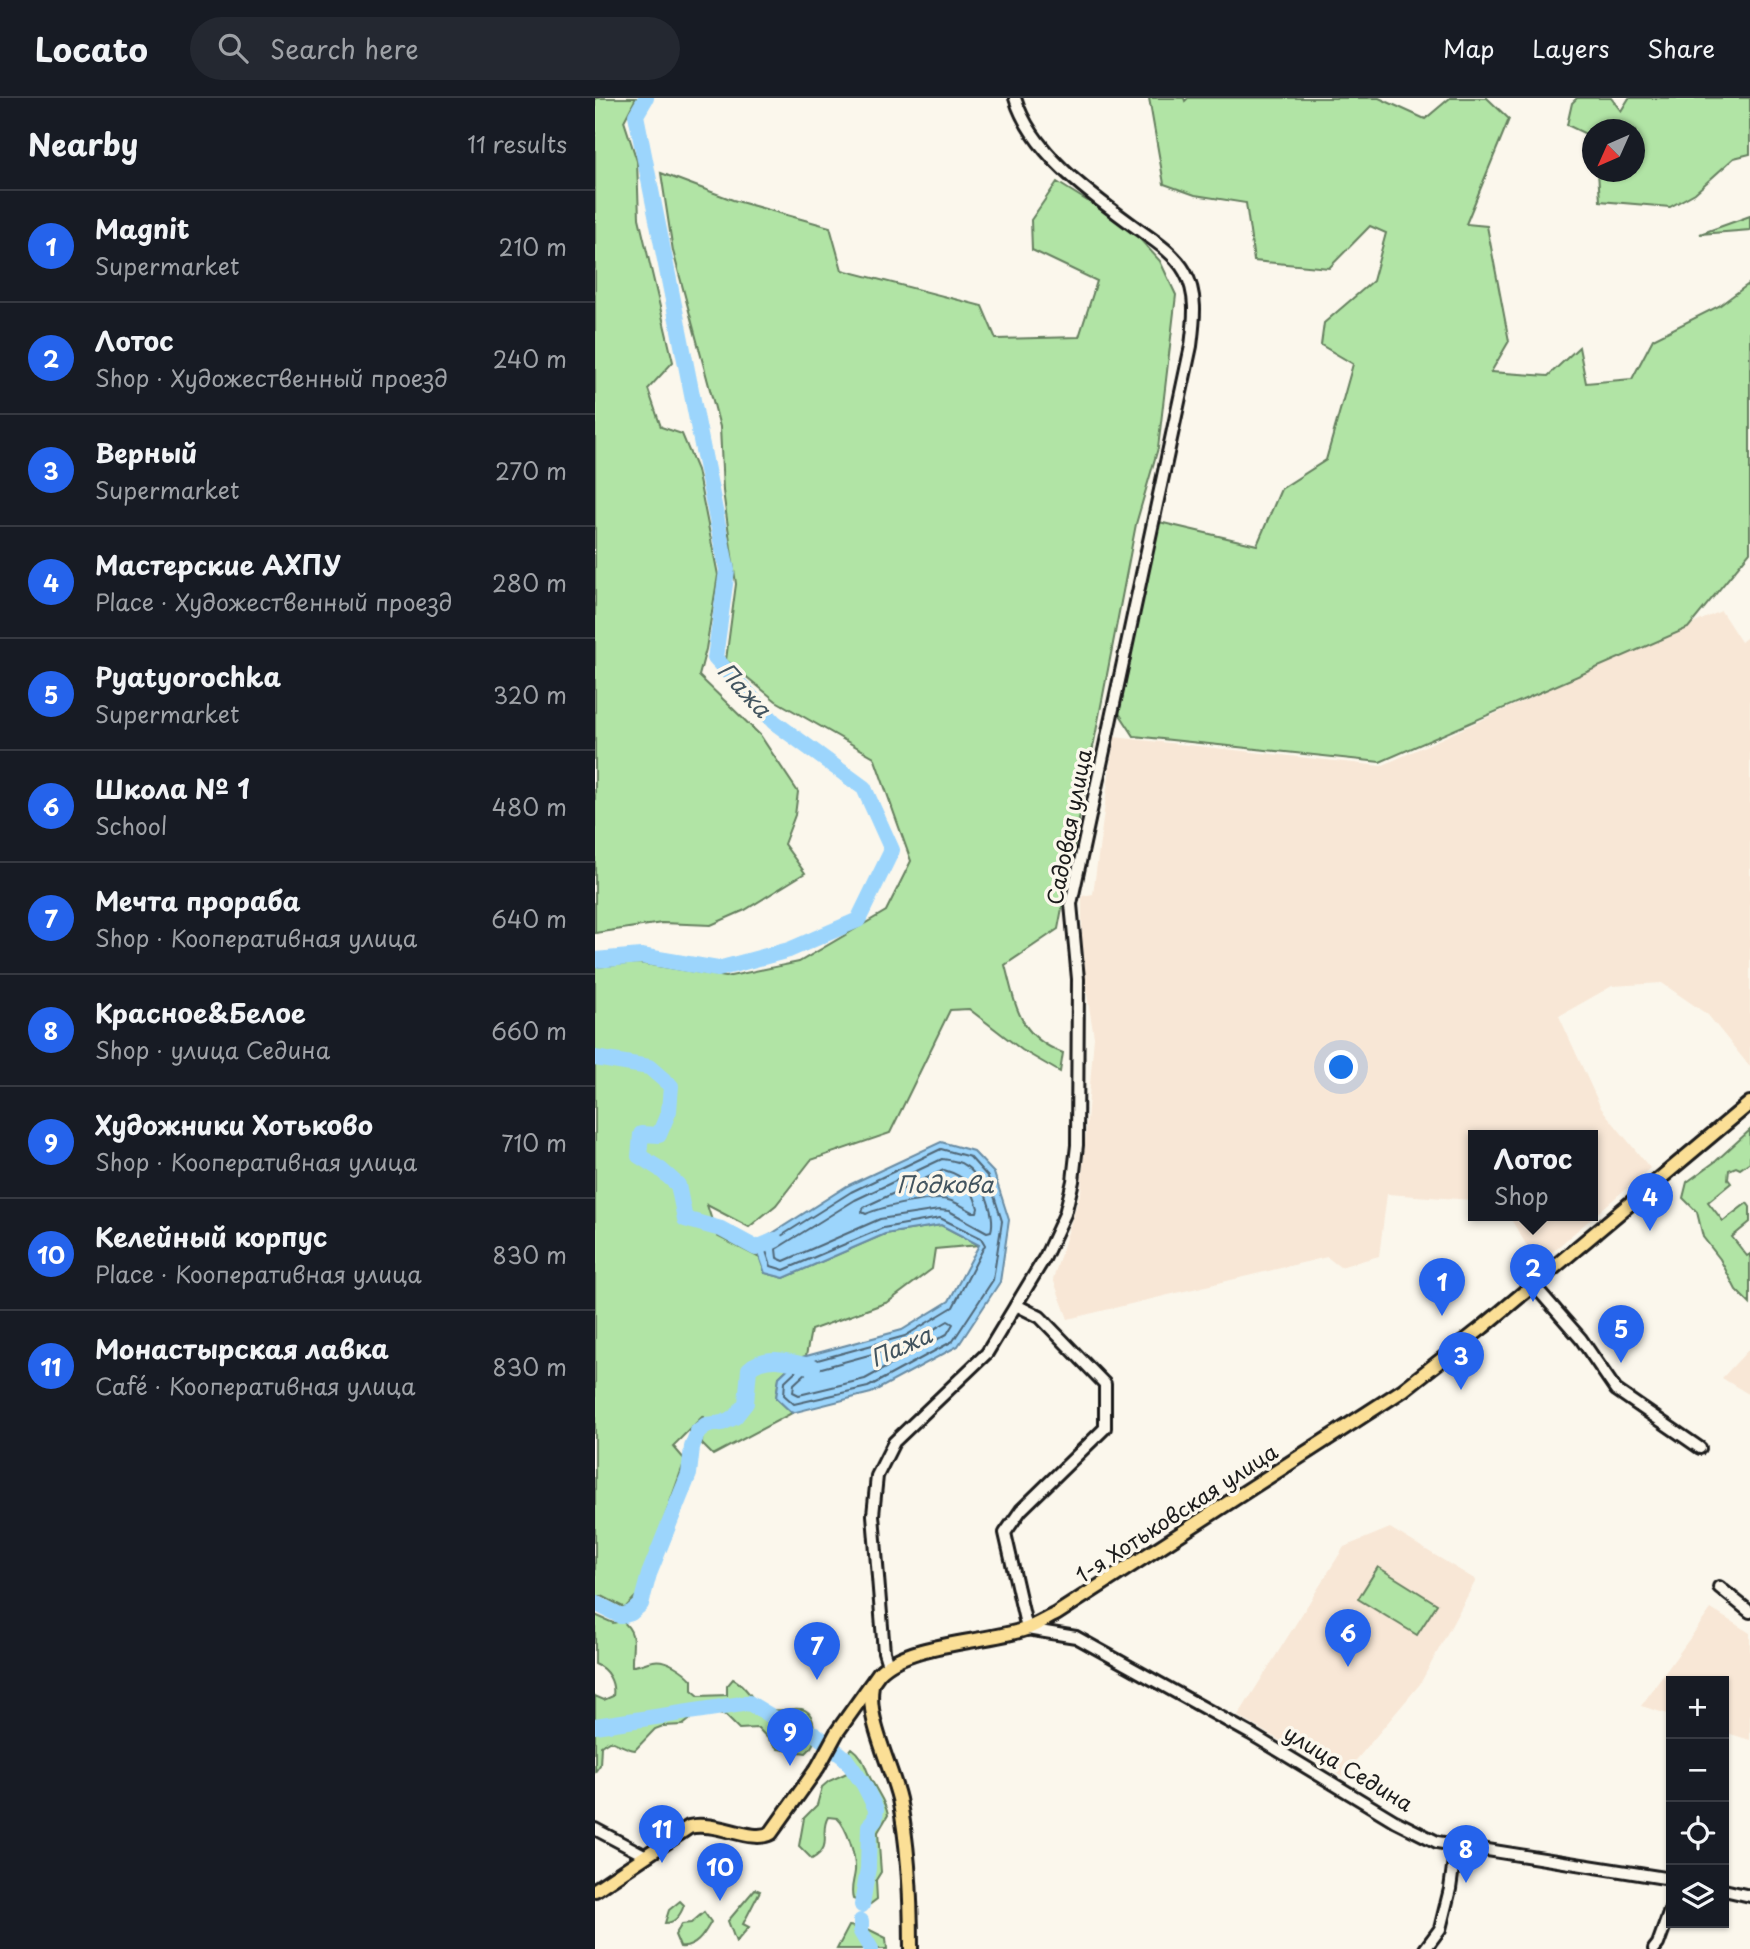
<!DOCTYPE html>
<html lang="en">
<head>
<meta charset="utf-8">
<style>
	:root { --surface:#171b24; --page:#242831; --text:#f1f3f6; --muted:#9ea1a6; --line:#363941; --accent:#2563eb }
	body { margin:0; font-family:"Playpen Sans",sans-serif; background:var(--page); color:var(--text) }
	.controls { position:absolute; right:21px; bottom:21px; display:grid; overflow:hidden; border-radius:0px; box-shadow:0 2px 5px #0004 }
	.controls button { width:63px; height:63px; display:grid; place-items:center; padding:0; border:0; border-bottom:2px solid var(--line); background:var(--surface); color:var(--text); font:35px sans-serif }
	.compass { position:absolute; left:987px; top:21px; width:63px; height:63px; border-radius:50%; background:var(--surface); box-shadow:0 2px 5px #0004; rotate:225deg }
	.you { position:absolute; left:747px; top:970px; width:24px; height:24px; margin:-18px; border:5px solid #fff; border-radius:50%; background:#1a73e8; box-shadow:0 0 0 10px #1a73e833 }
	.badge { display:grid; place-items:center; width:46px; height:46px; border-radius:50%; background:var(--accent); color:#fff; font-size:23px; font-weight:700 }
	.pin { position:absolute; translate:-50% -58px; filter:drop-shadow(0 2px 4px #0008) }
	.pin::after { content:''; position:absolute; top:37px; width:24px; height:21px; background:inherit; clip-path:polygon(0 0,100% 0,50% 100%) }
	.popup { position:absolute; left:873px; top:1032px; width:130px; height:91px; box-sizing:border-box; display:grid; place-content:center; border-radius:0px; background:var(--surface); filter:drop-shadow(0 2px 5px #0005); font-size:23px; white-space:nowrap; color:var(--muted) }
	.popup b { font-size:26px; color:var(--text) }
	.popup::after { content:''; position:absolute; left:50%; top:100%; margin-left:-14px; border:14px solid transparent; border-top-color:var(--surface) }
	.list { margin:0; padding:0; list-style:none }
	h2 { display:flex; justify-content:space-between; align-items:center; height:91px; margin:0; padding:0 28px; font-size:30px }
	h2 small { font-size:23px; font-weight:400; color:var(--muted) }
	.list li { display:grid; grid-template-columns:46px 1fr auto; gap:21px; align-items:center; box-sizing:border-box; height:112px; padding:0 28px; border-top:2px solid var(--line) }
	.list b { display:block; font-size:26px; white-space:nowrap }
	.list p { margin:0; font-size:23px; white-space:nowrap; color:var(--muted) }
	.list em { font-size:23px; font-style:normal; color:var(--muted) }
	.icon { flex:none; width:38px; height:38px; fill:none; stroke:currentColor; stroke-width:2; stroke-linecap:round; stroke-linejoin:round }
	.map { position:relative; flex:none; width:1155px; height:1851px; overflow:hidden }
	header { display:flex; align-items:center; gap:42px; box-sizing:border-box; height:98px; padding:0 35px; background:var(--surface); border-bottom:2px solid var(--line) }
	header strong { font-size:33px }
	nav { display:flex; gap:38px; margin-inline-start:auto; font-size:24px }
	.search { width:490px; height:63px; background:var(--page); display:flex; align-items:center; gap:18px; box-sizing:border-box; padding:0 24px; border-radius:38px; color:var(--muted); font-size:26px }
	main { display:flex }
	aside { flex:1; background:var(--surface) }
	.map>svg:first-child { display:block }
	.built { fill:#f8e7d6 }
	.green { fill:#b1e4a5; stroke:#668060; stroke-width:2 }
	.water { fill:#9cd5fc; stroke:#698ba2; stroke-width:2 }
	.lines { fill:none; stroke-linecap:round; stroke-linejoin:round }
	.shore { stroke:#4f6676; stroke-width:2 }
	.river { stroke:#9cd5fc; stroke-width:16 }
	.minor-casing { stroke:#1c1c1c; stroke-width:16 }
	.major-casing { stroke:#1c1c1c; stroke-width:18 }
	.minor { stroke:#fbf7ec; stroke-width:10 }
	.major { stroke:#fbdf96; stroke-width:12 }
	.labels { text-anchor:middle; stroke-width:7; stroke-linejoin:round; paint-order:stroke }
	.street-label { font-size:21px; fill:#1c1c1c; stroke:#fbf7ec }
	.water-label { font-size:23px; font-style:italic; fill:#42545f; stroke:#fbf7ec }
</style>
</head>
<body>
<header>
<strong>Locato</strong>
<div class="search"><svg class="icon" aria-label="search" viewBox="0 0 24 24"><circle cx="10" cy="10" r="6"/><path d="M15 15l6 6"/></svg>Search here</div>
<nav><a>Map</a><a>Layers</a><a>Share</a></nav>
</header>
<main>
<aside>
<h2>Nearby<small>11 results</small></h2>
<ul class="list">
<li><span class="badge">1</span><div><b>Magnit</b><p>Supermarket</p></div><em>210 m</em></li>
<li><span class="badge">2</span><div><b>Лотос</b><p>Shop · Художественный проезд</p></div><em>240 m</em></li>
<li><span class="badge">3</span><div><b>Верный</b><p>Supermarket</p></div><em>270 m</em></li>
<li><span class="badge">4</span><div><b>Мастерские АХПУ</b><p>Place · Художественный проезд</p></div><em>280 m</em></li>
<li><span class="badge">5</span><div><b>Pyatyorochka</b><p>Supermarket</p></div><em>320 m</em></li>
<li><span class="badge">6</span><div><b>Школа № 1</b><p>School</p></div><em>480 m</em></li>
<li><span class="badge">7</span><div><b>Мечта прораба</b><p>Shop · Кооперативная улица</p></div><em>640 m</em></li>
<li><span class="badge">8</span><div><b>Красное&amp;Белое</b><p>Shop · улица Седина</p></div><em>660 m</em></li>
<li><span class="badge">9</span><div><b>Художники Хотьково</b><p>Shop · Кооперативная улица</p></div><em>710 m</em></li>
<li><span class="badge">10</span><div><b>Келейный корпус</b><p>Place · Кооперативная улица</p></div><em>830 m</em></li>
<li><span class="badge">11</span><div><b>Монастырская лавка</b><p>Café · Кооперативная улица</p></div><em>830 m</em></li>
</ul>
</aside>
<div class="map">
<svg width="1155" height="1851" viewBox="0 0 1155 1851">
	<rect width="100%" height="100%" fill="#fbf7ec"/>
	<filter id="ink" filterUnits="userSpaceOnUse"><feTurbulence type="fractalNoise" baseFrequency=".0143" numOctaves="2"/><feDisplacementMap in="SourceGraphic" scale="14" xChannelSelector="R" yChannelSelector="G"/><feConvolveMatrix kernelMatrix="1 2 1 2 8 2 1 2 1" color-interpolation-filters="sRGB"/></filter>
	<g filter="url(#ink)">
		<g class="built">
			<path d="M1126,513l20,31 9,-7v432l-42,-52 -46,-32 -50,3 -53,30 42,92 49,60 -112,96 -29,-48h84v-80h-120v64l-86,-6 -8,62 -39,11 -13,-10 -259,62 -15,-40 28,-88 13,-154 -12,-73v-68l11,-2 21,-157 267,29z"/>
			<path d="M1155,1250v47l-28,-17z"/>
			<path d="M795,1430l86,52 -56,104 -78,93 -104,-61 106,-169z"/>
			<path d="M1116,1511l39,24v107l-26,-8v-51h-53v34l-30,-9z"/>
		</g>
		<g class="green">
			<path d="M0,0h41l-12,23 13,40 2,57 34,144 -25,27 13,38 21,7 15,36 21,105 -12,74 -7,27 61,59 38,57 -3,23 -11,29 21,29 -60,37 -34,15 -49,-2 -67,10z"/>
			<path d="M554,0h35l1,3 3,-3h191l46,21 25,-21h37l22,21 -43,105 21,2 22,115 -18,31 57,4 31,-29 7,36 46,-4 21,-40 66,-33 31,-23v269l-62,76 -308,134 -246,-26 -15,-23 15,-84 25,-107 98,23 24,-56 45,-29 27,-96 -32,-19 3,-22 49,-42 13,-48 -16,-7 -41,42 -75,-7 -8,-58 -51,-8 -31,-11z"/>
			<path d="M982,0h34l10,13 8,-13h121v56l-16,4 -39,35 -25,14 -70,-6 -2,-29h37v-42h-42l-1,7 -25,-12 5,-22z"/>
			<path d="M66,75l72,27 97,27 12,43 140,36 14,33 83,-2 18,-56 -65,-31 -1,-30 26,-38 72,45 31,34 16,34 -18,153 -22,76 -78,405 -53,36c11,41 13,71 58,88l-3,19 -38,-22 -53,-41 -19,1 -60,123 -79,27 -35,45 -27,22 -42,-22 10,31 43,22 5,15 19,5 101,-44 56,-9 38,20 -44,4 -3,20 -44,33 -77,28 -5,26 -7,2 -20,19 -3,21 16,15 -79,42 -11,-11 1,-28 -30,30 12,14 -48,135 -12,13 -23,-12h-7v-629l43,-4 88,14 73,-15 87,-51 25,-50 -37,-104 -98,-56 -50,-41 10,-76 -13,-93 -3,-64 -47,-176z"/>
			<path d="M1155,118v14l-50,4z"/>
			<path d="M1155,1032v32l-10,7 -4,-2 -7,3 -1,9 3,4 -23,19 15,19 24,-18 3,4v15l-18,15 15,19 3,-2v50l-14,-14 -16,-31 -17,-22 -6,-25 -14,-14 4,-16 29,-21z"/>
			<path d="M783,1469l59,37 -20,31 -59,-36z"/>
			<path d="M0,1517l18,8 9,-2c17,13 9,27 10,45 8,0 13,-4 21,-5 13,-3 31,10 39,19v10l7,6 28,-1v-9l6,-7c13,6 17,19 28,27 20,14 50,-14 53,22 1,11 1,17 -8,25l-28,-4 -20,-21 -19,1 -13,-13 -18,-5 -10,2 -15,12 -20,1 -8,3 -20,21c-10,-1 -16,-7 -26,-9l-8,5 -1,19 -5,7v-76l9,4 9,-4c2,-13 -5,-27 -18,-32z"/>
			<path d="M257,1650c13,9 13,22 21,35 6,12 12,18 15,32l-10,17 3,40 -5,8 1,19 -8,6 -16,-6c-3,-11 1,-18 2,-28 1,-15 -8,-44 -18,-53l-9,-1c-10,17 7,28 -16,42l-13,-13 5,-28 13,-13 5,-18 7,-6 18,-8 1,-20z"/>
			<path d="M160,1791l5,2 -17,33 6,3 -13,15 -8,-21z"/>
			<path d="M85,1803l4,4c-3,9 -8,18 -19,18l4,-13z"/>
			<path d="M109,1814l7,10c-7,12 -15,27 -31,25l-5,-12 7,-11 9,-1z"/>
			<path d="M254,1828l19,3 18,9 1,11h-50z"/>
		</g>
		<path class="water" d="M346,1044l32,9 21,22 15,47 -9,62 -42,64 -87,47 -79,20 -16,-15 3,-21 20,-19 103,-28 47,-29 30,-56 -38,-20 -56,9 -101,44 -19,-5 -9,-25 9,-10 82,-52z"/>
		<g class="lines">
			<g class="shore">
				<path d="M346,1051l29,8 18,20 14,44 -9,59 -40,61 -85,46 -74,17 -10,-9 1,-14 18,-17 102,-28 48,-29 32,-62 -4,-7 -41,-20 -57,10 -99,42 -13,-4 -6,-18 5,-5 81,-51z"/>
				<path d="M347,1061c7,1 17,2 22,6 17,9 32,50 27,66l-4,1 -38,-21 -10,-1 -59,9 -96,42 -7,-3 -1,-9 79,-49z"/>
				<path d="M349,1072c24,7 27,16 34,38l-1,4h-4c-8,-4 -16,-10 -25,-12 -15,-4 -67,7 -82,14l-4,-2 2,-5z"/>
				<path d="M353,1223l5,3 -6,10 -82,45 -66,16 -6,-3 1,-8 13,-12 102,-28z"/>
			</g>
			<g class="river">
				<path d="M0,862l46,-4 77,13 71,-19 69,-30 34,-70 -28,-62 -90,-66 -59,-64 12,-88 -91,-455 10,-17"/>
				<path d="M0,960l54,9 22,19 -2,25 -10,24 -18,-1 -2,22 21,13 18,16 7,34 36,10 35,19 19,-8"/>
				<path d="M0,1505l26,13 10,-3 10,-9 8,-30 40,-100 3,-27 6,-16 8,-6 16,-2 13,-6 11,-14 3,-34c17,-16 43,-7 64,-2"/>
				<path d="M0,1628l154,-23 40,24 26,7 30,24 19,27 12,24 -1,11 -6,6 -1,42 -6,37"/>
				<path d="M266,1823v11l10,17"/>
			</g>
			<defs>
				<g id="minor">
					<path d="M938,1186l48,55 35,51 84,58"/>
					<path d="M421,1207l24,12 65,67v44l-84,82 -16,23 22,96 49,8 175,97 144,87 42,21 234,37"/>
					<path d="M1124,1489l31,25"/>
					<path d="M293,1567l-4,-13 -11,-137 4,-39 17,-34 93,-89 58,-96 20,-43 8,-33 4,-36 1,-166 -7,-75 120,-558c3,-25 7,-51 -6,-74 -10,-18 -30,-31 -47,-43 -45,-33 -106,-75 -123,-131"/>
					<path d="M0,1731l49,26"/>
					<path d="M1129,1792l26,6"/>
					<path d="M830,1851l15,-20 10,-40 6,-44"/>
					<path d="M1059,1851l4,-5 13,-36"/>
				</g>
				<g id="major">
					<path d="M277,1587c-6,35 19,80 27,114 10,49 12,100 12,150"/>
					<path d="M0,1792l94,-63c26,-7 63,17 82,6l47,-66 19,-35 42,-59c30,-31 106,-30 147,-44 10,-4 20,-10 30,-15l347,-224 80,-63 267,-224"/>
				</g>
			</defs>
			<use href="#minor" class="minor-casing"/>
			<use href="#major" class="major-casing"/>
			<use href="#minor" class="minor"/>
			<use href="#major" class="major"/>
		</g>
	</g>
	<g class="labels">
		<g class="street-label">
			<text transform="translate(475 729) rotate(-79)" y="7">Садовая улица</text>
			<text transform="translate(582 1416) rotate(-33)" y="7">1-я Хотьковская улица</text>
			<text transform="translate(753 1671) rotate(31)" y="7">улица Седина</text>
		</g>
		<g class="water-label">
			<text transform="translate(149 592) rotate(47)" y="8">Пажа</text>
			<text x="350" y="1095">Подкова</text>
			<text transform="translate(306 1249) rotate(-24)" y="8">Пажа</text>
		</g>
	</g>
</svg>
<div class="controls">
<button>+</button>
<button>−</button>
<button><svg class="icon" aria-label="locate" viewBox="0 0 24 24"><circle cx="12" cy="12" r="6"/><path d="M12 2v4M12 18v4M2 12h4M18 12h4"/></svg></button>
<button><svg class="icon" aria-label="layers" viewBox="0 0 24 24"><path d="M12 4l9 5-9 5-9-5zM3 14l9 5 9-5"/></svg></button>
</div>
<svg class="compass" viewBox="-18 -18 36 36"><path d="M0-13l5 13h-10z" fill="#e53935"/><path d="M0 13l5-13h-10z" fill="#9ea1a6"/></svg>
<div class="you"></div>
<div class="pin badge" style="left:847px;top:1218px">1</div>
<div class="pin badge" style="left:938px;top:1204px">2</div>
<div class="popup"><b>Лотос</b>Shop</div>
<div class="pin badge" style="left:866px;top:1292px">3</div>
<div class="pin badge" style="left:1055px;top:1133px">4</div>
<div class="pin badge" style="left:1026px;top:1265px">5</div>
<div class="pin badge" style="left:753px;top:1569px">6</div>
<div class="pin badge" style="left:222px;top:1582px">7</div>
<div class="pin badge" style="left:871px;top:1785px">8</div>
<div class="pin badge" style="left:195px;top:1668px">9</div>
<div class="pin badge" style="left:125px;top:1803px">10</div>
<div class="pin badge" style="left:67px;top:1765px">11</div>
</div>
</main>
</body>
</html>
